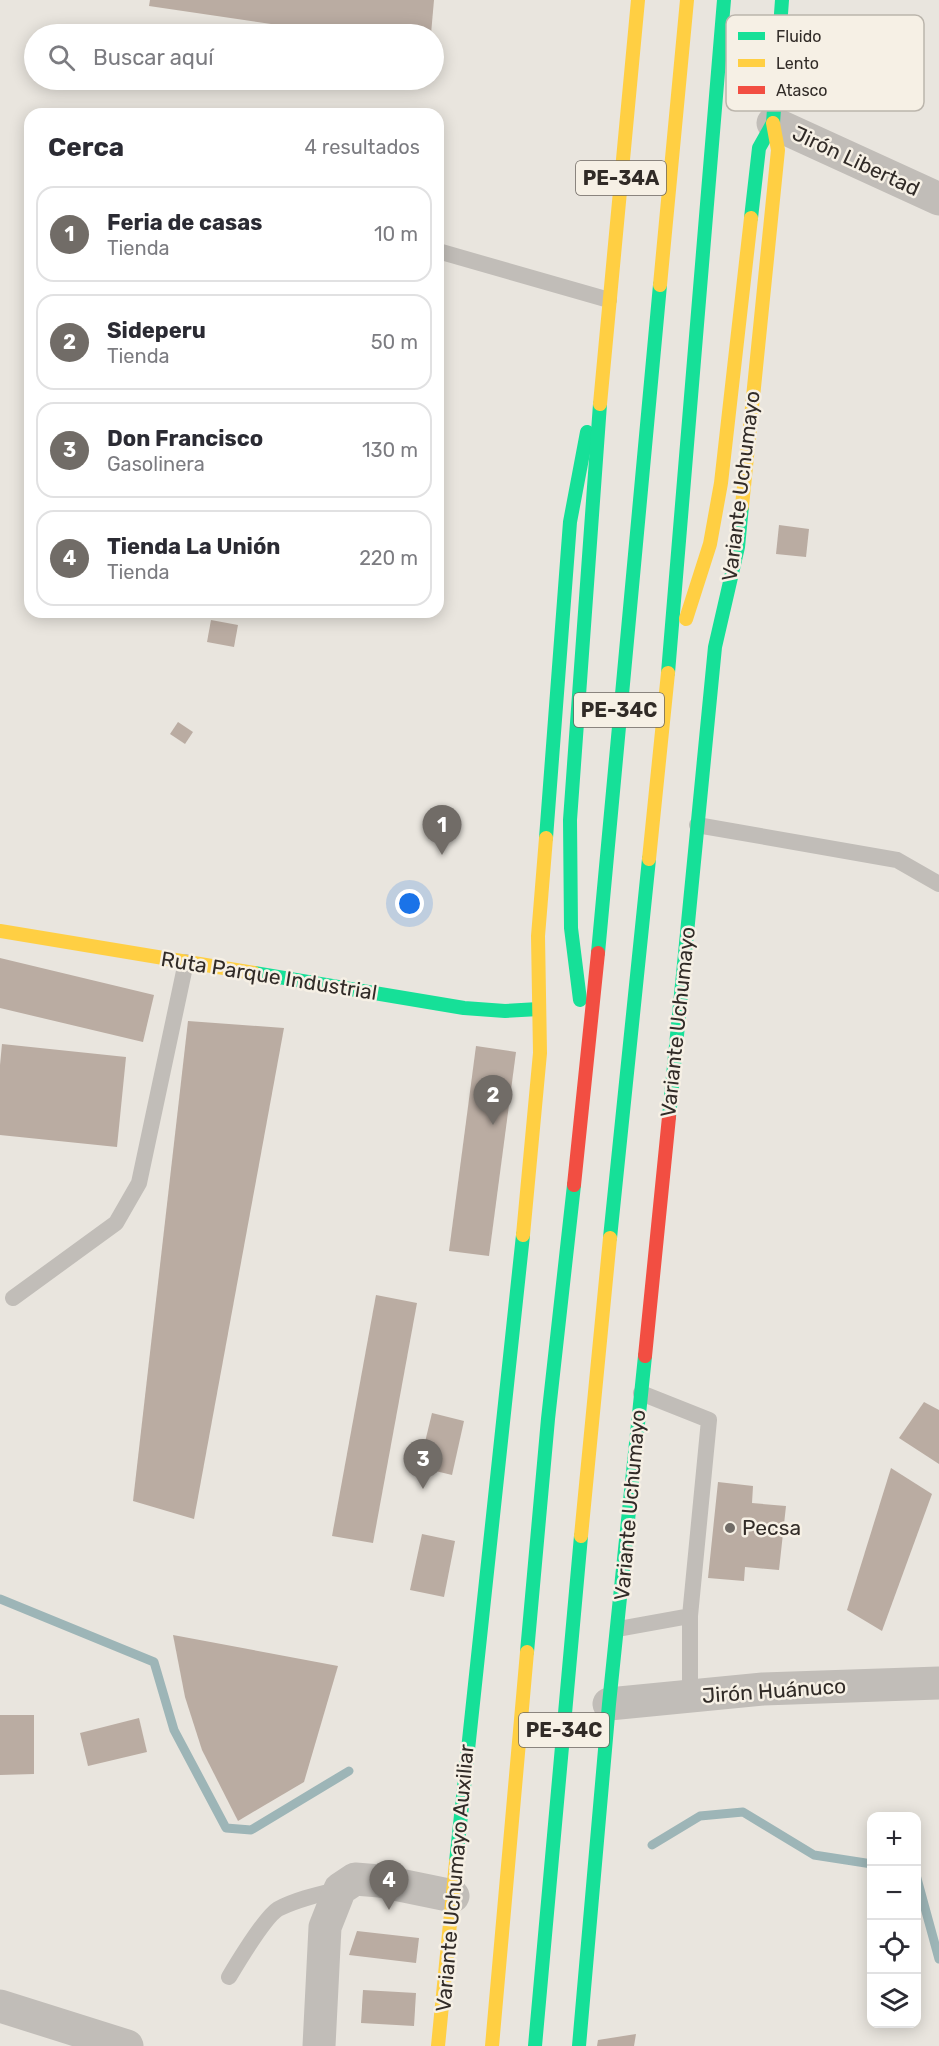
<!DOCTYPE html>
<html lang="es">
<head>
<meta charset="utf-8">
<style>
	:root { --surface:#fff; --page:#f2f2f3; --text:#2b2b33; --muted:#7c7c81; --line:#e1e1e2; --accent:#716c67 }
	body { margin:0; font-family:Rubik,sans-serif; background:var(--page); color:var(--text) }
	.controls { position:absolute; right:18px; bottom:18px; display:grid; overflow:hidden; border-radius:12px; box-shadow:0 3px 15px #0003 }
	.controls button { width:54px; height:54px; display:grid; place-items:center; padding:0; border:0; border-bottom:2px solid var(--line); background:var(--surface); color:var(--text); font:30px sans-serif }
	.you { position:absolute; left:410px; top:904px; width:21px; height:21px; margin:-15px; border:4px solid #fff; border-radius:50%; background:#1a73e8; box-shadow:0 0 0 9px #1a73e833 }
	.badge { display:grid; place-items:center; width:39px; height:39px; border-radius:50%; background:var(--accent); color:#fff; font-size:20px; font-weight:700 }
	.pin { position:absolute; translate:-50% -50px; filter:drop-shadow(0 2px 3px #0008) }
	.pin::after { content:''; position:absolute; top:32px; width:21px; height:18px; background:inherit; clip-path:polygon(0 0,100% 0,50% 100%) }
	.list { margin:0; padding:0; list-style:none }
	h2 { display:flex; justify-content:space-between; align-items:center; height:78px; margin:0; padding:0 24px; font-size:26px }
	h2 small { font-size:20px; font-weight:400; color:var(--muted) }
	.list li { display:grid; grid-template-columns:39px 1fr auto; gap:18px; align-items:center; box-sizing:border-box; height:96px; margin:0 12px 12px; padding:0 12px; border:2px solid var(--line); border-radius:18px }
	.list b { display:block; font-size:22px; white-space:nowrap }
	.list p { margin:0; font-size:20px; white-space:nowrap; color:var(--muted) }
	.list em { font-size:20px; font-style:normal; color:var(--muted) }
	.icon { flex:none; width:33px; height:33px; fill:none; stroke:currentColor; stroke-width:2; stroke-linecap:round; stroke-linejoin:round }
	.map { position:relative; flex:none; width:939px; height:2046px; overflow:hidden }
	.search { position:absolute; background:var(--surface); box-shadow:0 3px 15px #0003; left:24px; top:24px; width:420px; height:66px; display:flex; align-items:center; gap:15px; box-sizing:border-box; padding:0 21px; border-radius:33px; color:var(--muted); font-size:22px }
	.panel { position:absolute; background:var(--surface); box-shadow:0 3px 15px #0003; left:24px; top:108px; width:420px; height:510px; border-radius:18px }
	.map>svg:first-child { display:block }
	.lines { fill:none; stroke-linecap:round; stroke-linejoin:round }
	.stream { stroke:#9db5b7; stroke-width:9 }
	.building { fill:#baaca2 }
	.lane { stroke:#c1bdb8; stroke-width:16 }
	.street { stroke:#c1bdb8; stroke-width:33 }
	.fast { stroke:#16e098; stroke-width:14 }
	.slow { stroke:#ffcf43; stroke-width:14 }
	.jam { stroke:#f24e42; stroke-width:14 }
	.poi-dot { fill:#716c67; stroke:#f6f0e5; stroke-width:2 }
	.labels { text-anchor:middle; stroke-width:5; stroke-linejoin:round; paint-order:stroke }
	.shield { fill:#f6f0e5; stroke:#6c6660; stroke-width:1.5 }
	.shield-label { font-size:20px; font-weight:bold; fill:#312b27 }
	.street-label { font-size:21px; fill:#312b27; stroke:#f6f0e5 }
	.poi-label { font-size:21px; fill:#312b27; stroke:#f6f0e5; text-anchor:start }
	.key { fill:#f6f0e5; stroke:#bbb5ac; stroke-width:1.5 }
	.key-label { font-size:16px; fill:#312b27 }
</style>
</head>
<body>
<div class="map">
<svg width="939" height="2046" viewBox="0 0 939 2046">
	<rect width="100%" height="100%" fill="#e9e5de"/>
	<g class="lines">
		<g class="stream">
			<path d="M0,1599l154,63 20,68 52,98 25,2 98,-59"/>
			<path d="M652,1845l48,-29 43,-4 71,43 58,9"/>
			<path d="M916,1875l23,84"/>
		</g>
	</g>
	<g class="building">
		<path d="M150,0h284l-3,34h-92l-190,-28z"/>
		<path d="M779,525l30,4 -3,28 -30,-3z"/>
		<path d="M211,620l27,5 -4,22 -27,-5z"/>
		<path d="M178,722l15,10 -8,12 -15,-10z"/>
		<path d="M0,958l154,37 -11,47 -143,-34z"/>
		<path d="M188,1021l96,7 -90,491 -61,-18z"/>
		<path d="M2,1044l124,13 -9,90 -117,-12v-70z"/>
		<path d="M476,1046l40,6 -27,204 -40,-5z"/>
		<path d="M376,1295l41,8 -44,240 -41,-7z"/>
		<path d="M924,1402l15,8v54l-40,-26z"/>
		<path d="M432,1413l32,8 -12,54 -33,-8z"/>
		<path d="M891,1468l41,26 -50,137 -35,-21z"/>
		<path d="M718,1482l35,4 -1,17 34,3 -7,64 -34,-3 -1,14 -36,-3z"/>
		<path d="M422,1534l33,7 -11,56 -34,-7z"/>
		<path d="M173,1635l165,31 -34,116 -66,39 -36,-71 -17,-53z"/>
		<path d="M0,1715h34v59l-34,1z"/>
		<path d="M139,1718l8,34 -59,14 -8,-33z"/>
		<path d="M357,1931l62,7 -3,25 -67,-8z"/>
		<path d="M363,1990l53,3 -2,33 -53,-3z"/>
		<path d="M636,2034l-2,12h-37l1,-6z"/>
	</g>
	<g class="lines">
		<g class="lane">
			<path d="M438,251l171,49"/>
			<path d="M697,825l200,35 42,24"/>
			<path d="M13,1298l103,-75 23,-40 47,-221"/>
			<path d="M618,1629l72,-13 19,-196 -68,-27"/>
			<path d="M690,1697v-81"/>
			<path d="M229,1977c9,-15 36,-60 49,-68 19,-10 42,-15 62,-20"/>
		</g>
		<g class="street">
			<path d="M773,123l166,76"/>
			<path d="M609,1704l154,-15 176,-6"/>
			<path d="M0,2006l127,40"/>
			<path d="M319,2046l6,-119 15,-38 15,-10 25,2 73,15"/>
		</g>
		<g class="fast">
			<path d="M751,218l8,-70 14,-25 9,-123"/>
			<path d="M668,673l56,-673"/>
			<path d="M546,838l24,-316 17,-90"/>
			<path d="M598,953l62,-668"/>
			<path d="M254,973l210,35 41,3 34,-2"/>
			<path d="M580,1000l-9,-72 -1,-108 30,-416"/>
			<path d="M669,1117l46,-470 23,-100 4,-41"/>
			<path d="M610,1238l39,-379"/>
			<path d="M527,1652l21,-233 26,-234"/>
			<path d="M456,1862l67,-627"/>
			<path d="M535,2046l46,-510"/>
			<path d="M579,2046l30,-342 36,-348"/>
		</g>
		<g class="slow">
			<path d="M660,285l27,-285"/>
			<path d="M600,404l38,-404"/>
			<path d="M742,506l36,-356 -5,-27"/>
			<path d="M686,619l24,-75 11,-61 30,-265"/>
			<path d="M649,859l19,-186"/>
			<path d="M0,931l254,42"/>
			<path d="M523,1235l17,-182 -2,-117 8,-98"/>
			<path d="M581,1536l29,-298"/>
			<path d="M438,2046l18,-184"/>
			<path d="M492,2046l35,-394"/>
		</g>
		<g class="jam">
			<path d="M574,1185l24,-232"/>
			<path d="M645,1356l24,-239"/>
		</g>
	</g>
	<circle class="poi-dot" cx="730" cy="1528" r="6"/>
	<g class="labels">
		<g class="shield">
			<rect x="576" y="161" width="90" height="34" rx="4.5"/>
			<rect x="574" y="693" width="90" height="34" rx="4.5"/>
			<rect x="519" y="1713" width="90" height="34" rx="4.5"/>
		</g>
		<g class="shield-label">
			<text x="621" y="185">PE-34A</text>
			<text x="619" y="717">PE-34C</text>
			<text x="564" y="1737">PE-34C</text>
		</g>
		<g class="street-label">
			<text transform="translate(856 161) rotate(25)" y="7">Jirón Libertad</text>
			<text transform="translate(741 486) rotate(-83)" y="7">Variante Uchumayo</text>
			<text transform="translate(269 976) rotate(9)" y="7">Ruta Parque Industrial</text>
			<text transform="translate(678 1022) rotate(-84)" y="7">Variante Uchumayo</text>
			<text transform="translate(630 1505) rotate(-85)" y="7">Variante Uchumayo</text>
			<text transform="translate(774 1691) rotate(-4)" y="7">Jirón Huánuco</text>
			<text transform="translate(455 1878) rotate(-85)" y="7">Variante Uchumayo Auxiliar</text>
		</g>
		<g class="poi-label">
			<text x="742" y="1535">Pecsa</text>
		</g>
	</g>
	<rect x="726" y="15" width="198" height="96" rx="9" class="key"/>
	<rect x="738" y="32" width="27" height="8" fill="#16e098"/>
	<rect x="738" y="59" width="27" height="8" fill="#ffcf43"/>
	<rect x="738" y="86" width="27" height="8" fill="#f24e42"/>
	<g class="key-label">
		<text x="776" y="42">Fluido</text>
		<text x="776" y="69">Lento</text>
		<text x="776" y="96">Atasco</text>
	</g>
</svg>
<div class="controls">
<button>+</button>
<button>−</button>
<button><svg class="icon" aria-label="locate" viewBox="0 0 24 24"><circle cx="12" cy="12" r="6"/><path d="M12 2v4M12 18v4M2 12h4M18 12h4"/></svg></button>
<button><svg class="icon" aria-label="layers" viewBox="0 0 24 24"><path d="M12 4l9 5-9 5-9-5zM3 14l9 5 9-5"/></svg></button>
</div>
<div class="you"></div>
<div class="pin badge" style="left:442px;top:855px">1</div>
<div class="pin badge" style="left:493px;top:1125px">2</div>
<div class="pin badge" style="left:423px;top:1489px">3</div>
<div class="pin badge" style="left:389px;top:1910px">4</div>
<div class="search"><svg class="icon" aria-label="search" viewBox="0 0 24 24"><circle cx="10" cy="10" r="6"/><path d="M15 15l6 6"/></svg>Buscar aquí</div>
<section class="panel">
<h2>Cerca<small>4 resultados</small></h2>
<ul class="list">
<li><span class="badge">1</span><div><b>Feria de casas</b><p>Tienda</p></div><em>10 m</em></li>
<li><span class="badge">2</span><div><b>Sideperu</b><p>Tienda</p></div><em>50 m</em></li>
<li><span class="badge">3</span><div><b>Don Francisco</b><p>Gasolinera</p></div><em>130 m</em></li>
<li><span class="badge">4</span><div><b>Tienda La Unión</b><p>Tienda</p></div><em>220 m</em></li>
</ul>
</section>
</div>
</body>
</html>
